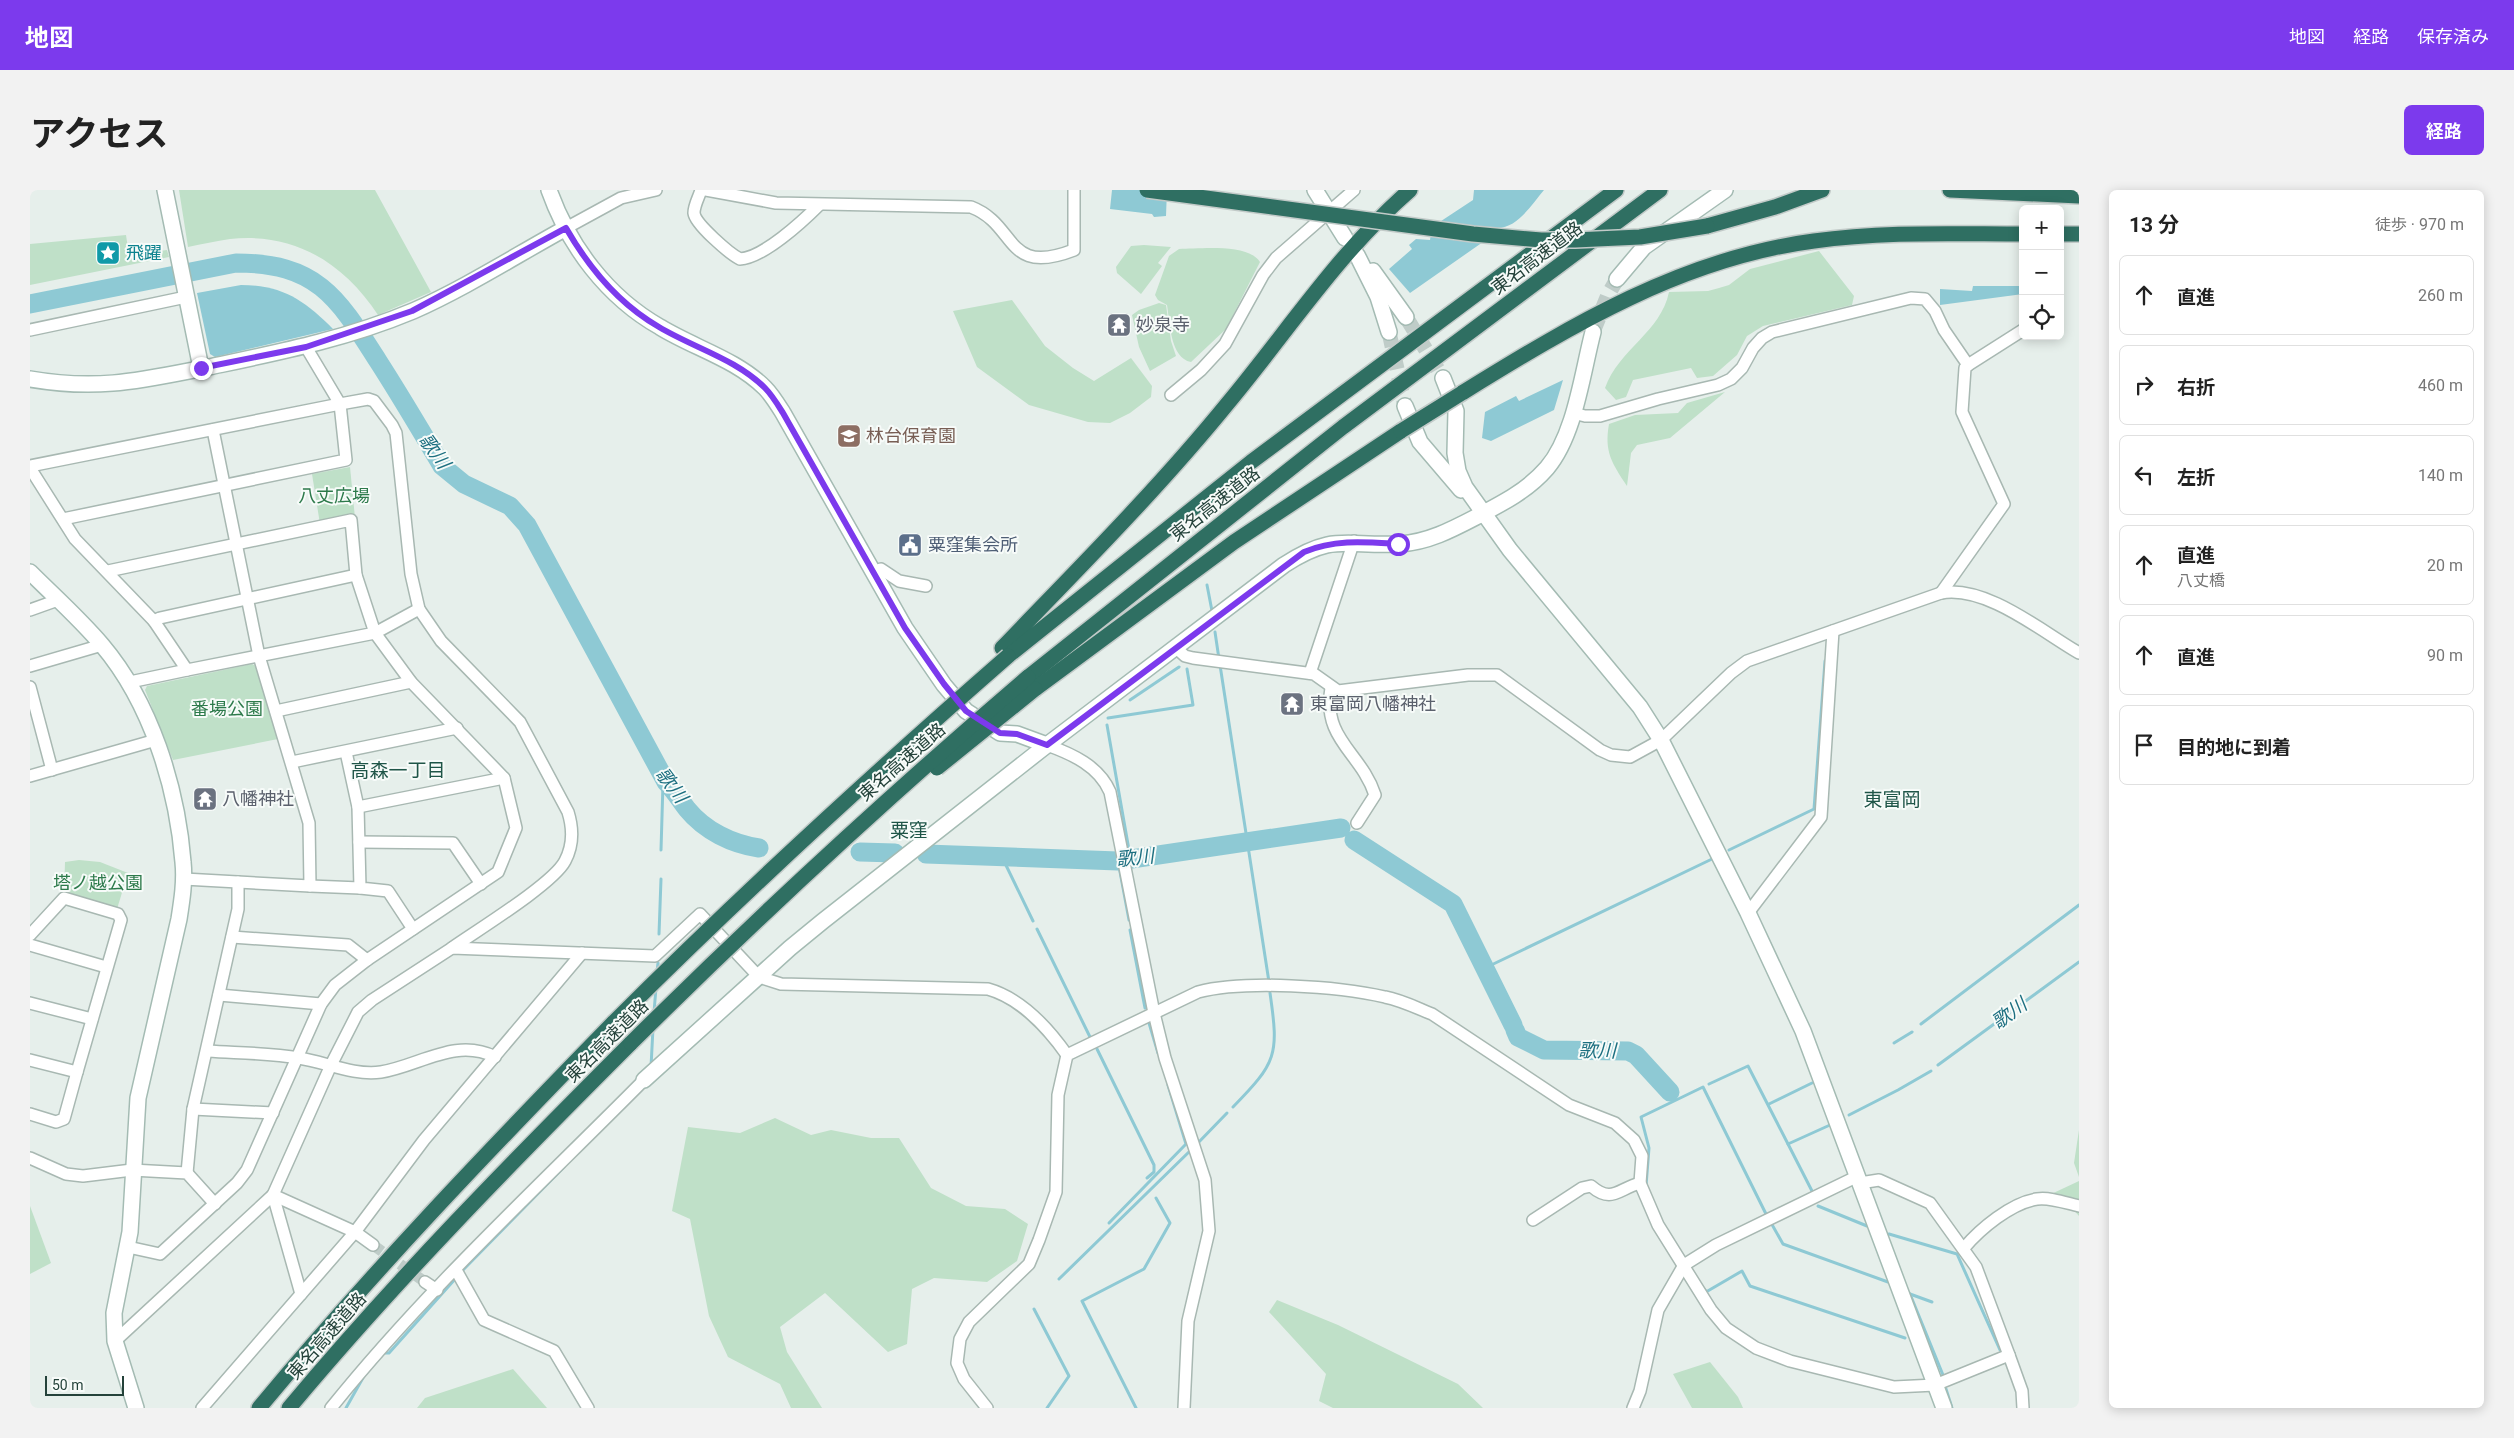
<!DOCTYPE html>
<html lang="ja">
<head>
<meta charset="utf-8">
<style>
	:root { --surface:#fff; --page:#f2f2f2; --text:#222; --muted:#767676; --line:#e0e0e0; --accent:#7c3aed }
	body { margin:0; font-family:Roboto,"Noto Sans JP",sans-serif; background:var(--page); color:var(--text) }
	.controls { position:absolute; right:15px; top:15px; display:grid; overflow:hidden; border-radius:8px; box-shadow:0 2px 12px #0003 }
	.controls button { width:45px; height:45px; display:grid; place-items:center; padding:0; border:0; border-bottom:1px solid var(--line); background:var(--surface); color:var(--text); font:25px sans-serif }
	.scale { position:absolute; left:15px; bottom:12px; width:79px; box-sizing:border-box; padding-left:5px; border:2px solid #24423a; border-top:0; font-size:14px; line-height:18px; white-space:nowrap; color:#24423a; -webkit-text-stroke:4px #f7fbf9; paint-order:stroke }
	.stop { position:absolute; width:15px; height:15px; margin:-11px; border:4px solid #7c3aed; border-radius:50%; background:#fff }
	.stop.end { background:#7c3aed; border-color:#fff; box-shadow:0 1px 5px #0008 }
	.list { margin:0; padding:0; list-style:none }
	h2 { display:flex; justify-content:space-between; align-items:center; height:65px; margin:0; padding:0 20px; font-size:21px }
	h2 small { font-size:16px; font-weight:400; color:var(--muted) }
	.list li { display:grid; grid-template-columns:32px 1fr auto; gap:15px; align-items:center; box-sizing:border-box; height:80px; margin:0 10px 10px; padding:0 10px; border:1px solid var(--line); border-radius:8px }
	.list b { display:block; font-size:19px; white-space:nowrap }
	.list p { margin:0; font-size:16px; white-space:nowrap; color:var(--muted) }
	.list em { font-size:16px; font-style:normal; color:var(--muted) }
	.icon { flex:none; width:28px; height:28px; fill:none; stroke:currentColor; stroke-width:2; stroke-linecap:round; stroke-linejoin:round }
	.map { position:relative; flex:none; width:2049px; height:1218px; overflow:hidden; border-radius:8px }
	header { display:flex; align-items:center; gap:30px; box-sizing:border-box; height:70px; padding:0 25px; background:var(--accent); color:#fff }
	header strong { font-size:24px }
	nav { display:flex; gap:28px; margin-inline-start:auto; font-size:18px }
	.intro { display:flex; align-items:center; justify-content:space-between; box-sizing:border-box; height:120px; padding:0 30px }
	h1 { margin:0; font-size:35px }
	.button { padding:12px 22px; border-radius:8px; background:var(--accent); color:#fff; font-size:18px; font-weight:700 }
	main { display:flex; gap:30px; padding:0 30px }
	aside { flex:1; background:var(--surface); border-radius:8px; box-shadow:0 2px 12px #0003 }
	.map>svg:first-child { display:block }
	.green { fill:#bfe0c8 }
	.water { fill:#8ec9d4 }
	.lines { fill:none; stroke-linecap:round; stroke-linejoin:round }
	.stream { stroke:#8ec9d4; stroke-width:3 }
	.river { stroke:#8ec9d4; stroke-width:19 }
	.street-tunnel { stroke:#bfccc8; stroke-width:11; stroke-dasharray:11 5.5; stroke-linecap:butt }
	.secondary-tunnel { stroke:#bfccc8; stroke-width:15; stroke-dasharray:15 8; stroke-linecap:butt }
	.street-casing { stroke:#a8b8b2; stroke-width:14 }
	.secondary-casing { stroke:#a4bbb3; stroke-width:18 }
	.highway-casing { stroke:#c2cac8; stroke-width:18 }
	.street { stroke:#fff; stroke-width:11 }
	.secondary { stroke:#fff; stroke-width:15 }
	.highway { stroke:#2f6f62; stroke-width:15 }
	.highway-bridge-casing { stroke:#c2cac8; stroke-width:18; stroke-linecap:butt }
	.highway-bridge { stroke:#2f6f62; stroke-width:15 }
	.route { stroke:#7c3aed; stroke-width:6 }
	.labels { text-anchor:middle; stroke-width:4; stroke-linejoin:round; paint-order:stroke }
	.culture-label { font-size:18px; fill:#0d838f; stroke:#f7fbf9; text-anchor:start }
	.street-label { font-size:18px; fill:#24423a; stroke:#f7fbf9 }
	.worship-label { font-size:18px; fill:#5b616d; stroke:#f7fbf9; text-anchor:start }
	.education-label { font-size:18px; fill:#785e54; stroke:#f7fbf9; text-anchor:start }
	.park-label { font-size:18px; fill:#2d7a4b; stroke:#f7fbf9 }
	.service-label { font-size:18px; fill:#4e5e75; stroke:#f7fbf9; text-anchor:start }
	.water-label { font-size:19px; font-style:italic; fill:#1c6f80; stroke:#f7fbf9 }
	.neighbourhood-label { font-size:19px; fill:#1f5548; stroke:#f7fbf9 }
</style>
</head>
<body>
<header>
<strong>地図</strong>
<nav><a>地図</a><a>経路</a><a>保存済み</a></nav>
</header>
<div class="intro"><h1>アクセス</h1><a class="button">経路</a></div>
<main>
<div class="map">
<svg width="2049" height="1218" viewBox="0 0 2049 1218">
	<rect width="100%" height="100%" fill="#e6efeb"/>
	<g class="green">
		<path d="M149,0h196l56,102 -53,23c-34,-52 -84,-83 -148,-76 -14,2 -28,5 -42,8z"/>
		<path d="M96,45l3,20 38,-5 2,7 -139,28v-41z"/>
		<path d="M1114,55l27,2 -13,16 4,3 -21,28 -24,-21 -1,-6 15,-21z"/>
		<path d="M1149,59c20,0 69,-6 81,13l-34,67 -35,33c-21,-4 -21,-40 -24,-57l-9,-5 -3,-5 14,-39z"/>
		<path d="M1789,61l35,45 -2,9 -89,21 -16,10 -10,19 -24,21 -16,2 -6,-10 -58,12 -7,17 -10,3 -11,-12c14,-39 56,-56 64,-96l39,-1 11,-3 10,-3 21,-16z"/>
		<path d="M982,110l33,46 28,22 21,13 37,-23 21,28 -1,11 -21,16 -20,10 -22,-1 -59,-17 -52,-38 -24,-56z"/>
		<path d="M1129,113l7,2 5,36 5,15 -26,15 -11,-24 -7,-32 7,-5z"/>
		<path d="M1695,202l-55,46 -33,7 -6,8 -4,33c-15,-23 -23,-34 -18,-62l26,-9 43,-2 9,-10z"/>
		<path d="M320,277l5,51 -35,6 -8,-50z"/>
		<path d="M222,474l4,2 22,73 -105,21 -28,-70 2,-4z"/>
		<path d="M49,670l21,2 28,11 -11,36 -53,-14 1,-33z"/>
		<path d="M745,928l36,17 20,-5 40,8h28l32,50 35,18 39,3 23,15 -11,37 -30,21 -53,-4 -22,11 -5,55 -19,8 -63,-59 -45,34 7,25 35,56h-31l-11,-24 -52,-27 -19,-41 -19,-97 -18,-8 16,-84 52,6z"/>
		<path d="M2049,940v47l-5,-14z"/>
		<path d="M2049,991v35l-8,-9 -24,-11z"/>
		<path d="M0,1016l21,57 -21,11z"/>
		<path d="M1247,1110l61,25 120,59 25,24h-150l-14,-7 7,-27 -57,-62z"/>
		<path d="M1680,1172l28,35 5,11h-51l-19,-34z"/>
		<path d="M483,1179l34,39h-130l8,-10z"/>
	</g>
	<g class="water">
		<path d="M1082,0h55l-1,26 -12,1 -2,-3 -42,-5z"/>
		<path d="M1444,0h70c-12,14 -27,39 -48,38l-3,7 -83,58 -21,-24 23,-20 -3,-4 7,-6 14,1 2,-13 41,-27z"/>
		<path d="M211,95c42,0 64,16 92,44l-118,28 -5,-3 -13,-61z"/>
		<path d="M1943,96h50v8l-83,11v-16l32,2z"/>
		<path d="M1533,190l-9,30 -63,31 -9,-3 3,-26 31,-16 3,5z"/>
	</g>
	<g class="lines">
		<g class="stream">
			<path d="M1177,395l5,26"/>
			<path d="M1185,442l4,27"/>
			<path d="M1190,475l49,317"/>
			<path d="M1100,510l49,-33"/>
			<path d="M1078,528l85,-13 -6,-36"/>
			<path d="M1077,535l22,125"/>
			<path d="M631,660l2,-67 3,-1"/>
			<path d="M1699,660l85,-41 11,-148"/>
			<path d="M972,667l31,64"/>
			<path d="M1088,671l11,59"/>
			<path d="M1007,739l54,110"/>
			<path d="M1100,740l15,78"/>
			<path d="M629,744l2,-55"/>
			<path d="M1455,778l227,-109"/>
			<path d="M627,782l1,-9"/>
			<path d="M624,822l2,-24"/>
			<path d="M1119,833l9,30"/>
			<path d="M1891,834l158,-119"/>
			<path d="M1864,853l18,-11"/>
			<path d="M1067,859l57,116v7l-7,6"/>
			<path d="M1908,875l141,-103"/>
			<path d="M621,877l2,-39"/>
			<path d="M1679,894l39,-18 40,78 42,-19"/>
			<path d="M1739,914l43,-21"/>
			<path d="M1203,917c44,-45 46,-52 37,-114"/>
			<path d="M1819,925l49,-25 33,-19"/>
			<path d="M1758,954l24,47"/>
			<path d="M1166,955l31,-32"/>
			<path d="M1616,996l3,-38 -8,-31 62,-30 64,129"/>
			<path d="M1788,1016l49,20"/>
			<path d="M1740,1031l13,23 105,38"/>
			<path d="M1079,1033l77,-79 -18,-59"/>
			<path d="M1859,1044l68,20 43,96"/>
			<path d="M430,1083l104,-106"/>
			<path d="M1029,1089l133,-130"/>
			<path d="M1675,1100l1,2 36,-21 8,15 155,52"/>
			<path d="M1880,1104l33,81"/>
			<path d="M1880,1104l22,8"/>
			<path d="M1004,1119l35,67 -22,32"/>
			<path d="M352,1163h7l67,-75"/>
			<path d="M1916,1199l6,19"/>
			<path d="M316,1218l18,-32"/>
			<path d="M1106,1218l-54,-107 62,-32 26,-46 -14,-25"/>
		</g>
		<g class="river">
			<path d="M0,114l206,-41c82,0 102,35 142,98 22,34 43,70 64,105l22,18 46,22 17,19 139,257c8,8 14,18 21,27 18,22 45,35 72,39"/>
			<path d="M1324,650l99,64 60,121"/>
			<path d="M830,662l35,1"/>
			<path d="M896,664l192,7 223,-33"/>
			<path d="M1485,840l3,7 26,13 84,1 8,4 34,37"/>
		</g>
		<path class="street-tunnel" d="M343,1055l52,37"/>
		<g class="secondary-tunnel">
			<path d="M1376,127l37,61"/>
			<path d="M1359,142l16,74"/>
			<path d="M1563,142l15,-37 9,-16"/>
		</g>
		<defs>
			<g id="street">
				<path d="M671,0c-2,7 -7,15 -7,23 1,11 36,41 46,46 23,-1 63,-38 79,-54"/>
				<path d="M676,0l70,13 195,4c47,18 33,70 103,43v-60"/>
				<path d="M536,38l55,-30 35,-8"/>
				<path d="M0,140l156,-33"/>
				<path d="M1938,175l55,-35"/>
				<path d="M1141,205l30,-25 24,-26 38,-69 13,-17 78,-68"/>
				<path d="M1543,223l12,3h15l58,-17 60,-14 13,-6 11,-11 11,-20 9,-10 10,-6 139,-34 14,1 10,12 9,19 24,35 -3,3 -3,44 42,92 -63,89"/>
				<path d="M0,276l310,-62 28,-5 6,2 18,24 4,8 15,141 8,35 22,32 79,81 48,90c5,16 5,34 -3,49 -12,23 -89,70 -113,87"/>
				<path d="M0,278l45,71 79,82 33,49 188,-37 -19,-58 -5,-55 -243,51"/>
				<path d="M33,329l283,-59 -6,-56 -34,-57"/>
				<path d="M843,382l8,-3 18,12 27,5"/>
				<path d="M0,420l28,-10"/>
				<path d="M124,431l6,-3 196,-43"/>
				<path d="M1146,458l9,8 8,2 121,16 24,17 130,-16h29l103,75 11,5 19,2 31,-17 70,-67 16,-12 194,-68c45,-8 100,38 138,60"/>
				<path d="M0,476l72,-21"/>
				<path d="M1280,483l44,-132"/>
				<path d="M100,492l57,-12"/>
				<path d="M0,497l22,83"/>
				<path d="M1301,498c-9,52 30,64 44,107l-18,28"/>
				<path d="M246,521l135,-29"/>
				<path d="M1017,555c25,9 52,21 63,47l44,221 11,45 40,122 4,51 -21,90 -4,87"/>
				<path d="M316,562l12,55 2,81 28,3 25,38"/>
				<path d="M262,572l165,-34"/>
				<path d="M0,586l126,-36"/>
				<path d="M328,617l146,-29"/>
				<path d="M329,652l94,1 28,41"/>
				<path d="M154,689l126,7 -1,-63 -50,-167 -46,-226"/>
				<path d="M280,696l50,2"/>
				<path d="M1718,723l73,-96 12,-186"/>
				<path d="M0,745l34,-37 54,16 3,6 -44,152"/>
				<path d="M202,747l116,8 19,15"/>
				<path d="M0,755l76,22"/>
				<path d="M189,805l102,9"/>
				<path d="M0,813l62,16"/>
				<path d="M178,861c30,2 61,2 91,7 26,4 55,18 82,14 38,-6 75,-35 114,-15"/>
				<path d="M0,870l47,12 -13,47 -8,3 -26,-8"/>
				<path d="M163,919l80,4"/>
				<path d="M0,968l36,16 17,2 49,-6 55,3 28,31"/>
				<path d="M157,983l6,-64 45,-200v-27"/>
				<path d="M1830,993l19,-3 51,23 46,64 33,88"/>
				<path d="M243,1005l82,37 18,13"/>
				<path d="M243,1005l28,99"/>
				<path d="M1503,1030l49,-32 9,-2c21,18 27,3 49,-3"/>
				<path d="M98,1057l32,7 77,-71 10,-13 74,-166 14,-19 32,-25 131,-88 18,-44 -12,-50 -93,-96 -36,-49 44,-24"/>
				<path d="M1934,1058c16,-19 47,-45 73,-49 13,-2 29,4 42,7"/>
				<path d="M426,1080l28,50 70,31 34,57"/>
				<path d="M395,1092l12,8"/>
				<path d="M85,1151l158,-146 58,-130 27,-53 14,-12 80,-52 203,8 45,-42 59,63 22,7 207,5c32,9 60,39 79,66"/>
				<path d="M172,1218l153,-176 69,-92 158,-187"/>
				<path d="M301,1218c94,-117 207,-221 313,-328"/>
				<path d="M957,1218l-23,-29 -7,-16 3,-24 9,-17 60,-58 10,-24 17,-48 2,-97 9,-40 131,-63c47,-12 139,-6 187,5 16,3 32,11 47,17l137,91 46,18 19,17 8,16 -2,27 18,42 53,85 15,18 30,20 34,13 104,26 41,-2 74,-30 13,36 1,17"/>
				<path d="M1603,1218l7,-17 18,-81 26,-45 32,-20 142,-69"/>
			</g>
			<g id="secondary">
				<path d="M135,0l36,178"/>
				<path d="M519,0c20,56 58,107 111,137 34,21 76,32 105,61 7,7 13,17 18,25l122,215 39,57 22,26 34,22 17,1 30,11"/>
				<path d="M1285,0l30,48"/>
				<path d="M1327,65l21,42 11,35"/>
				<path d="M1343,81l33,46"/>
				<path d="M1587,89l27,-32 81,-57"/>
				<path d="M1413,188l13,33 -1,42 3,18 7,16 45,63 130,157 21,33 87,173 55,118 141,377"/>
				<path d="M0,189c70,12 112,1 179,-12 71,-15 137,-28 204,-56 52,-23 102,-55 153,-83"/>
				<path d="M1375,216l15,36 41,48"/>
				<path d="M0,382c24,24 50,47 72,73 49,58 75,142 81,217 2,19 -1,38 -4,57l-41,179 -8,134 -16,81 1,28 21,67"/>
				<path d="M614,890l146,-132 33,-27 224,-176 237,-180c51,-33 62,-18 116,-21 29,-2 53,-15 78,-28 25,-13 50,-26 69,-48 28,-33 35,-94 46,-136"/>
			</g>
			<g id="highway">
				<path d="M1920,0l129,6"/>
				<path d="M1677,36l68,-19 47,-17"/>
				<path d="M2030,44h19"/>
				<path d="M1432,203c110,-68 221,-135 352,-152 69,-10 140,-7 209,-7"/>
				<path d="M972,458c77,-80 156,-159 226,-245 60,-72 111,-151 182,-213"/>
				<path d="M978,466l243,-194 365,-272"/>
				<path d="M998,487l315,-250 317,-237"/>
				<path d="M1005,499l199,-147 167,-111"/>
				<path d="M229,1218c112,-135 233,-261 355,-386"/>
				<path d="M259,1218c107,-128 224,-247 342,-365"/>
			</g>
		</defs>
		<use href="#street" class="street-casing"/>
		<use href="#secondary" class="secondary-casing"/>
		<use href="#highway" class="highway-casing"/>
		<use href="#street" class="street"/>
		<use href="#secondary" class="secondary"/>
		<use href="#highway" class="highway"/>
		<defs>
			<g id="highway-bridge">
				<path d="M1117,0l326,44 68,6h34l65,-3 67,-11"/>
				<path d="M1371,241l61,-38"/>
				<path d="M907,578l98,-79"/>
				<path d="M584,832c127,-127 259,-248 394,-366"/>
				<path d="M601,853c128,-127 260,-249 397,-366"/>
			</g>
		</defs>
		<use href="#highway-bridge" class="highway-bridge-casing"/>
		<use href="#highway-bridge" class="highway-bridge"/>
	</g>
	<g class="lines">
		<path class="route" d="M171,178l105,-21 106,-36 154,-83c23,40 53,76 93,99 35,21 77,32 106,61 7,7 13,17 18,25l122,215 39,56 22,27 34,22 17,1 30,11 257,-193c31,-13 61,-10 94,-8"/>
	</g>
	<defs>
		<symbol id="sight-square" viewBox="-11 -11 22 22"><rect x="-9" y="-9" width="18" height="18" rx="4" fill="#0f9aa8" stroke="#f7fbf9"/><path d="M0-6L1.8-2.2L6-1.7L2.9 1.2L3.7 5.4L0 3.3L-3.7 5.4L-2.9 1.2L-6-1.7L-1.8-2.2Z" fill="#fff"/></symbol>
		<symbol id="temple-square" viewBox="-11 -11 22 22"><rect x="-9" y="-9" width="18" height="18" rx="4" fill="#6b7280" stroke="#f7fbf9"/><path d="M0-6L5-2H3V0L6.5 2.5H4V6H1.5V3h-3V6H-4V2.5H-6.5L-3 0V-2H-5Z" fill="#fff"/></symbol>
		<symbol id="school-square" viewBox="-11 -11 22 22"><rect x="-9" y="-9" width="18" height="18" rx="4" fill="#8d6e63" stroke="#f7fbf9"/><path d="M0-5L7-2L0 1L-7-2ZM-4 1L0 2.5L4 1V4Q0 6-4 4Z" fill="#fff"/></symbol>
		<symbol id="civic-square" viewBox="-11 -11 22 22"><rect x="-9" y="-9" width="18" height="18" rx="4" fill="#5c6f8a" stroke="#f7fbf9"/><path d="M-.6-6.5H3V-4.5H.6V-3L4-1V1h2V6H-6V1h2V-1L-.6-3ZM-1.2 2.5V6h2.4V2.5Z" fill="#fff"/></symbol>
	</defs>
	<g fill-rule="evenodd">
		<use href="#sight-square" x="64" y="49" width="28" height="28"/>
		<use href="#temple-square" x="1075" y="121" width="28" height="28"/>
		<use href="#school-square" x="805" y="232" width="28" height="28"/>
		<use href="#civic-square" x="866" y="341" width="28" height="28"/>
		<use href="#temple-square" x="1248" y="500" width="28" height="28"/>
		<use href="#temple-square" x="161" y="595" width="28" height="28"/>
	</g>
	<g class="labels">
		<g class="culture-label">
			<text x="96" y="69">飛躍</text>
		</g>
		<g class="street-label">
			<text transform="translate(1507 68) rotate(-37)" y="6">東名高速道路</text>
			<text transform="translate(1185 314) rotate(-38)" y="6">東名高速道路</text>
			<text transform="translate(872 572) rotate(-41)" y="6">東名高速道路</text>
			<text transform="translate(577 851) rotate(-45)" y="6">東名高速道路</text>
			<text transform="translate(297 1146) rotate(-49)" y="6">東名高速道路</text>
		</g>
		<g class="worship-label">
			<text x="1106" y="141">妙泉寺</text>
			<text x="1280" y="520">東富岡八幡神社</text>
			<text x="192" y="615">八幡神社</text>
		</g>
		<g class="education-label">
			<text x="836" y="252">林台保育園</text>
		</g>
		<g class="park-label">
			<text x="304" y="312">八丈広場</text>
			<text x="197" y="525">番場公園</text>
			<text x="68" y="699">塔ノ越公園</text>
		</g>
		<g class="service-label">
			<text x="898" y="361">粟窪集会所</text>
		</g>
		<g class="water-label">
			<text transform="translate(405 261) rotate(54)" y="7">歌川</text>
			<text transform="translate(642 595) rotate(53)" y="7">歌川</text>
			<text transform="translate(1105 667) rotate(-6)" y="7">歌川</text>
			<text transform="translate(1979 823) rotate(-36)" y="7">歌川</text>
			<text transform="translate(1567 860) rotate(1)" y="7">歌川</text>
		</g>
		<g class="neighbourhood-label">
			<text x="368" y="587">高森一丁目</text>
			<text x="1862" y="616">東富岡</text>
			<text x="879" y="647">粟窪</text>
		</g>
	</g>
</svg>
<div class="controls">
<button>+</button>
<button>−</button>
<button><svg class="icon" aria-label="locate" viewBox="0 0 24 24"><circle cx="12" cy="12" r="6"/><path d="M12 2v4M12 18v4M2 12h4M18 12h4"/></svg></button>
</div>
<div class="scale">50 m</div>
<div class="stop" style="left:1368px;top:354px"></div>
<div class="stop end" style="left:171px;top:178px"></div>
</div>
<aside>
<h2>13 分<small>徒歩 · 970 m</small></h2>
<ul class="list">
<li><svg class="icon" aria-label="ahead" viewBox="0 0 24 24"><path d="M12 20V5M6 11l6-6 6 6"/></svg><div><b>直進</b></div><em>260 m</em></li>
<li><svg class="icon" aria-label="right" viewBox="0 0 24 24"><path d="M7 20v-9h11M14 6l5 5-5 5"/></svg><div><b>右折</b></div><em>460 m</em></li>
<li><svg class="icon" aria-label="left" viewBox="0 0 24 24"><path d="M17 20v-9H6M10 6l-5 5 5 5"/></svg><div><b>左折</b></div><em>140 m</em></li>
<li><svg class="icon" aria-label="ahead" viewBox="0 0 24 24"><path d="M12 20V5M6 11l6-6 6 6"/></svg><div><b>直進</b><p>八丈橋</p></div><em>20 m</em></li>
<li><svg class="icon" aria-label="ahead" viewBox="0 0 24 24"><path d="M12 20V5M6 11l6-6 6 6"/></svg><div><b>直進</b></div><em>90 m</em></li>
<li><svg class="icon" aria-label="arrive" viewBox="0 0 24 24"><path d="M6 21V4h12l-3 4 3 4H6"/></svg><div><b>目的地に到着</b></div></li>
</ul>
</aside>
</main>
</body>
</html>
